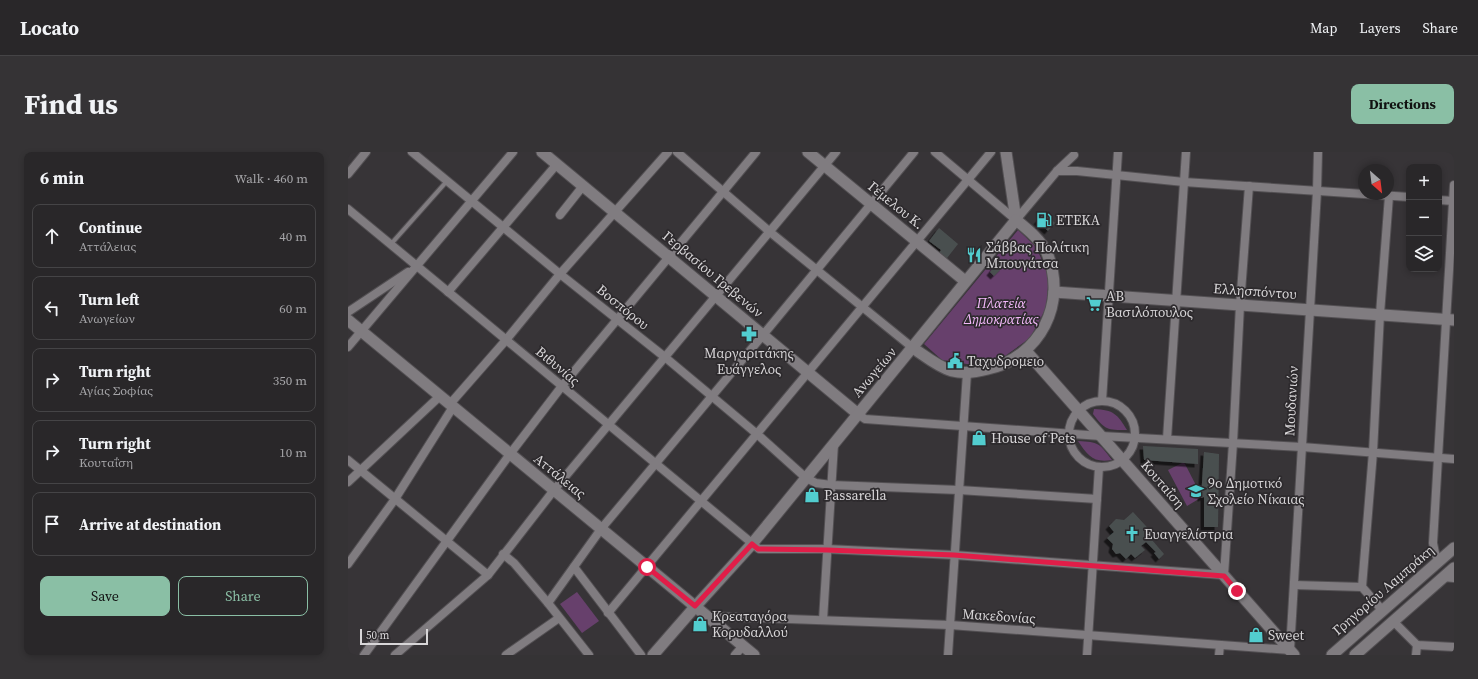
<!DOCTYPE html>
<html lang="en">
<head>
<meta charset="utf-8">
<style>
	:root { --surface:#292729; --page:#353335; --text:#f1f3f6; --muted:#a5a5a8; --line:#454446; --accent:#8abfa5 }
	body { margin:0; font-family:"Source Serif 4",serif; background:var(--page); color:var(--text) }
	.controls { position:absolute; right:12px; top:12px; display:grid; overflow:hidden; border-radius:8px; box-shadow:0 2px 6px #0003 }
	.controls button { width:36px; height:36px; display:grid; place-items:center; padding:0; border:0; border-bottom:1px solid var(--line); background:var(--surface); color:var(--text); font:20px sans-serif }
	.compass { position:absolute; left:1010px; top:12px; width:36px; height:36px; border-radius:50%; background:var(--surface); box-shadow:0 2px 6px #0003; rotate:152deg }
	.scale { position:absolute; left:12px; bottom:10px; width:68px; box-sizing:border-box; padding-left:4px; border:2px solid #d8d6d8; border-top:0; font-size:11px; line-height:14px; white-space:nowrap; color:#d8d6d8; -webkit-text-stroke:3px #2d2a2d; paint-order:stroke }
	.stop { position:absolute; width:12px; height:12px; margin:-9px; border:3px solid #e11d48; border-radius:50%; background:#fff }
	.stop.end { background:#e11d48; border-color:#fff; box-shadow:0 1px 4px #0008 }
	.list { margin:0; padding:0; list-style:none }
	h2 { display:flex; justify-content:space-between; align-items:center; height:52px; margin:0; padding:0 16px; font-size:17px }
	h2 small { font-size:13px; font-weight:400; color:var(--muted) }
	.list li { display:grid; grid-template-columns:26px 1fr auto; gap:12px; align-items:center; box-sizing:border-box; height:64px; margin:0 8px 8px; padding:0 8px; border:1px solid var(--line); border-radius:8px }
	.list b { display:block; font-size:15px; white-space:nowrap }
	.list p { margin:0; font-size:13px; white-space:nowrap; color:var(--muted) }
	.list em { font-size:13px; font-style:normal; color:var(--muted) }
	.actions { display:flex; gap:8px; padding:12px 16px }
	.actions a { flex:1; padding:9px 0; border:1px solid var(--accent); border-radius:8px; text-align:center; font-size:14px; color:var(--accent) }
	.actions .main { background:var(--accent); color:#111 }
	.icon { flex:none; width:22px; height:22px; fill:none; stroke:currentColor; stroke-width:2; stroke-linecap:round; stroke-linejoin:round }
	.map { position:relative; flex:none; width:1106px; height:503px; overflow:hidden; border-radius:8px }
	header { display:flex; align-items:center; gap:24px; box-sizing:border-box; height:56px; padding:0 20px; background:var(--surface); border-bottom:1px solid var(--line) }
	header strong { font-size:19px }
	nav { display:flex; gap:22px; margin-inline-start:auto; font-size:14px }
	.intro { display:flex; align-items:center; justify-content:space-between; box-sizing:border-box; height:96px; padding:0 24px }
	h1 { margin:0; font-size:28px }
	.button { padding:10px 18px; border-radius:8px; background:var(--accent); color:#111; font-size:14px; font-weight:700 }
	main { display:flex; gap:24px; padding:0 24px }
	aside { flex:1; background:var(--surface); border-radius:8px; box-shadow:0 2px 6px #0003 }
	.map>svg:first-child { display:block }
	.green { fill:#67406c }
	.building { fill:#4a5050; filter:url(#shadow) }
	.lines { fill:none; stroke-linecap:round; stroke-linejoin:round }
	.lane-casing { stroke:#535053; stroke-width:6 }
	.street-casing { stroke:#535053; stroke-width:10 }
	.secondary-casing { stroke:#535053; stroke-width:13 }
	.lane { stroke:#807c80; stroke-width:4 }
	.street { stroke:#807c80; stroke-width:8 }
	.secondary { stroke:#807c80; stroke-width:11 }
	.route { stroke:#e11d48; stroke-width:5 }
	.labels { text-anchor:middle; stroke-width:3.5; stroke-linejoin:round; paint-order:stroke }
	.street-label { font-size:14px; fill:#d8d6d8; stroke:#2d2a2d }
	.poi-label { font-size:14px; fill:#d8d6d8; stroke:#2d2a2d; text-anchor:start }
	.park-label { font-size:14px; font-style:italic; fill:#f4b9fb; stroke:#2d2a2d }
</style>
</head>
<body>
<header>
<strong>Locato</strong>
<nav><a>Map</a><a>Layers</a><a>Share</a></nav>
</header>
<div class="intro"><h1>Find us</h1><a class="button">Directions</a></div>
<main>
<aside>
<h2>6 min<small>Walk · 460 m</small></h2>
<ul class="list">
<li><svg class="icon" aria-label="ahead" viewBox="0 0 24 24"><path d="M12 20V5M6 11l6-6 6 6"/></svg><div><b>Continue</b><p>Αττάλειας</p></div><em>40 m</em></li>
<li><svg class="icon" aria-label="left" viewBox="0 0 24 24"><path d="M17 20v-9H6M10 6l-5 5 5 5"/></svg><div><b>Turn left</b><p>Ανωγείων</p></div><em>60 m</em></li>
<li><svg class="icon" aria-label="right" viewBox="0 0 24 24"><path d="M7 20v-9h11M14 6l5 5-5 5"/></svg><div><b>Turn right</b><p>Αγίας Σοφίας</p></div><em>350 m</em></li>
<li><svg class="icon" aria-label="right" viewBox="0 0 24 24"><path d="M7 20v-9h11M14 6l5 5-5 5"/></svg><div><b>Turn right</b><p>Κουταΐση</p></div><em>10 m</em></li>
<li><svg class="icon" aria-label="arrive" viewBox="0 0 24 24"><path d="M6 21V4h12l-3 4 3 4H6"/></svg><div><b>Arrive at destination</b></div></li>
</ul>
<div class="actions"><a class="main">Save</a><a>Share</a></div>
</aside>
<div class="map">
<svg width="1106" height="503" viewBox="0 0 1106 503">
	<defs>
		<filter id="shadow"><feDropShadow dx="-3.5" dy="3.5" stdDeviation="0" flood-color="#0009"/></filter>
	</defs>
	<rect width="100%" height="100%" fill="#373437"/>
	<g class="green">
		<path d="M670,78l18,17 13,29 -3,32 -16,30 -25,18 -32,9 -31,-5 -18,-16z"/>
		<path d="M746,257c20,1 23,5 33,21 -20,0 -22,0 -34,-16z"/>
		<path d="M730,289c21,1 21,2 34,19 -19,3 -24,-4 -34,-19z"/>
		<path d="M836,310l18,35 -15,9 -19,-36z"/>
		<path d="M229,440l22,29 -17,12 -22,-29z"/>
	</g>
	<g class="building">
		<path d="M696,61l11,10 -7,8 -11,-10z"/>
		<path d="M591,76l19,16 -14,18 -7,-6 4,-6 -12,-9z"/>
		<path d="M650,110l5,5 -9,9 -4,-4z"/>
		<path d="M795,294l55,3v15l-54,-4z"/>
		<path d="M856,300l15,2 -1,73h-14v-30l-3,1z"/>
		<path d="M785,360l23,25 -4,3 12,14 -5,5 -5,-6 2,-1 -10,-10 -5,4 4,4 -10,8 -4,-4 -5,5 -6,-6 -4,1 -4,-5 1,-5 -6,-6 7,-6 -5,-6 7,-7 8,1z"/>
	</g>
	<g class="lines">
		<defs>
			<path id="lane" d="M43,92l56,-63"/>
			<g id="street">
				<path d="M64,0l148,122 106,84 91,76 49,44 10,5 15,2 128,5 138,9"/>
				<path d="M329,0l93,80 143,116"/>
				<path d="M587,0l81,68 41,-49 17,-16"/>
				<path d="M709,19h20l107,11 225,15"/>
				<path d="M0,22l18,-22"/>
				<path d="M1091,48l15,1"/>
				<path d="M0,57l411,340h68l127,6 270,20 9,-132 7,-138 9,-119"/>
				<path d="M212,63l23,-29"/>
				<path d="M100,140l109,-128"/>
				<path d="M0,160l60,-40"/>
				<path d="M0,195l165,-195"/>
				<path d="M754,249l16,-249"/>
				<circle cx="754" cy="282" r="33"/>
				<path d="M102,252l56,-64 54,-66 108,-122"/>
				<path d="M510,262l7,5 236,17 201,11 152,12"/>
				<path d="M819,287l19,-287"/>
				<path d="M0,308l140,115"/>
				<path d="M0,330l92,-86"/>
				<path d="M155,402l11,9 34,40 41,52"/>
				<path d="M1091,409l-4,-8 -2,-10 21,-358"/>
				<path d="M0,412l47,-65 58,-92"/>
				<path d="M226,415l67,88"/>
				<path d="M1095,425l11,1"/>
				<path d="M946,433l68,2"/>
				<path d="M200,451l53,-74 162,-194 151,-183"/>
				<path d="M1035,459l-21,-24 11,-135 7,-138 9,-118"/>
				<path d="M260,461l383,-461"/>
				<path d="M358,464l244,9 340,25 27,-459 1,-39"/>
				<path d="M475,468l11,-176"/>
				<path d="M1045,469l24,24 37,2"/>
				<path d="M16,503l146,-201 52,-68 194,-234"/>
				<path d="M47,503l93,-80 66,-85 282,-338"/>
				<path d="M158,503l53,-37"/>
				<path d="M387,503l8,-9"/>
				<path d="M600,503l19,-282"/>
				<path d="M739,503l12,-188"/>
				<path d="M871,503l1,-10"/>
				<path d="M1068,503l1,-10"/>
			</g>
			<g id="secondary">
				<path d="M194,0l316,262"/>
				<path d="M460,0l157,129"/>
				<path d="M658,0l10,68"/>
				<path d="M706,140l400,28"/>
				<path d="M0,168l406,335"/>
				<path d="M565,196c12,8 25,19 39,23 12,3 25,1 36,-2 52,-12 80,-66 59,-116 -6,-13 -20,-24 -31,-33"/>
				<path d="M678,199l268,304"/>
				<path d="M305,503l41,-47 58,-64 54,-66 210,-258"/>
				<path d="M984,503l122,-107"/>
				<path d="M1007,503l99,-87"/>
			</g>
		</defs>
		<use href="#lane" class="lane-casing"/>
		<use href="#street" class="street-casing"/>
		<use href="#secondary" class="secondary-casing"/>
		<use href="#lane" class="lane"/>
		<use href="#street" class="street"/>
		<use href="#secondary" class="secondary"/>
	</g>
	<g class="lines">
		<path class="route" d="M299,415l48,39 57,-62 6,5 69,1 127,5 270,21 13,15"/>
	</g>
	<defs>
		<symbol id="fuel-bare" viewBox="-9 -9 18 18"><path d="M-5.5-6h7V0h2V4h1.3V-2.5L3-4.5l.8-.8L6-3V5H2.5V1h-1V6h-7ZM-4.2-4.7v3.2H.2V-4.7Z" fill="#52cdcf" stroke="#2d2a2d" stroke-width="2.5" paint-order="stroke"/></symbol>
		<symbol id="restaurant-bare" viewBox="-9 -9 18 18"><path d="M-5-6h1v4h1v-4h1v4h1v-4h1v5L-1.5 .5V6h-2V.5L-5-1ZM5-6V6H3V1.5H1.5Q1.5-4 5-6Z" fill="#52cdcf" stroke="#2d2a2d" stroke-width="2.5" paint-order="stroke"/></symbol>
		<symbol id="supermarket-bare" viewBox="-9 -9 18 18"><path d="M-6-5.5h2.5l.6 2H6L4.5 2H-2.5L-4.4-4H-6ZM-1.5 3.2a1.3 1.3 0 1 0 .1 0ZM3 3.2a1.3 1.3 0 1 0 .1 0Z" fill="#52cdcf" stroke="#2d2a2d" stroke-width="2.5" paint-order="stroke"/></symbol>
		<symbol id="pharmacy-bare" viewBox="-9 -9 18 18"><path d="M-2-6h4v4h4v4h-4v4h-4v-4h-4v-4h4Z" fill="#52cdcf" stroke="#2d2a2d" stroke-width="2.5" paint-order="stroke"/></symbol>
		<symbol id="civic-bare" viewBox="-9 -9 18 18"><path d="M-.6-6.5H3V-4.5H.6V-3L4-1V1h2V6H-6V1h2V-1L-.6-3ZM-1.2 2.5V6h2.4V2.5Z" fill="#52cdcf" stroke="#2d2a2d" stroke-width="2.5" paint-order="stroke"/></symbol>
		<symbol id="shop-bare" viewBox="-9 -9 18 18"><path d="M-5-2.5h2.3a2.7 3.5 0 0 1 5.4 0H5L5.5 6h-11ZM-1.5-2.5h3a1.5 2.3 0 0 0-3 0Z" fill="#52cdcf" stroke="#2d2a2d" stroke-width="2.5" paint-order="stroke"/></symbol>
		<symbol id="school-bare" viewBox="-9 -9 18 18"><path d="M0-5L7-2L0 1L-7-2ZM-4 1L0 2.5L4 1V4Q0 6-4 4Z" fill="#52cdcf" stroke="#2d2a2d" stroke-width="2.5" paint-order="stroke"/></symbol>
		<symbol id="church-bare" viewBox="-9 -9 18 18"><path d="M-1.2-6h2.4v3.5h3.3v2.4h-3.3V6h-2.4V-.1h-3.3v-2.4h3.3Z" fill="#52cdcf" stroke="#2d2a2d" stroke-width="2.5" paint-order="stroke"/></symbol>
	</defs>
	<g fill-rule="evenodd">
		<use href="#fuel-bare" x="685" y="57" width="22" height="22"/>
		<use href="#restaurant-bare" x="615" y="92" width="22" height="22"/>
		<use href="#supermarket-bare" x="735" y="141" width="22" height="22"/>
		<use href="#pharmacy-bare" x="390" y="171" width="22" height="22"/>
		<use href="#civic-bare" x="596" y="198" width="22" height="22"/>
		<use href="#shop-bare" x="620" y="275" width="22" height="22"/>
		<use href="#school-bare" x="837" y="328" width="22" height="22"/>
		<use href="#shop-bare" x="453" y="332" width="22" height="22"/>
		<use href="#church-bare" x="773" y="371" width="22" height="22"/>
		<use href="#shop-bare" x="341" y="461" width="22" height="22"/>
		<use href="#shop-bare" x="897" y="472" width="22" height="22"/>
	</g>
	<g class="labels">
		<g class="street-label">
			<text transform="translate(548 53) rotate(39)" y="5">Γέμελου Κ.</text>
			<text transform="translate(365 122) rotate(40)" y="5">Γερβασίου Γρεβενών</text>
			<text transform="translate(907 139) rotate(4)" y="5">Ελλησπόντου</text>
			<text transform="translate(275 155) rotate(39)" y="5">Βοσπόρου</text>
			<text transform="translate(210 214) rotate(40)" y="5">Βιθυνίας</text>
			<text transform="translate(526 220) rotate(-50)" y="5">Ανωγείων</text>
			<text transform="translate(943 249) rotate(-87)" y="5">Μουδανιών</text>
			<text transform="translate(212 324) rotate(39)" y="5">Αττάλειας</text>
			<text transform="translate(815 332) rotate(49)" y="5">Κουταΐση</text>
			<text transform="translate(1035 438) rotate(-41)" y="5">Γρηγορίου Λαμπράκη</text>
			<text transform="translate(651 464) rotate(4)" y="5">Μακεδονίας</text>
		</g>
		<g class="poi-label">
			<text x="708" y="73">ΕΤΕΚΑ</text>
			<text x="638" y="100">Σάββας Πολίτικη<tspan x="638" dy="16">Μπουγάτσα</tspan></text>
			<text x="758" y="149">ΑΒ<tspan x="758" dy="16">Βασιλόπουλος</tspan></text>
			<text x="401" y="206" text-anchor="middle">Μαργαριτάκης<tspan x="401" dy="16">Ευάγγελος</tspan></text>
			<text x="619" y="214">Ταχυδρομειο</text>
			<text x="643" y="291">House of Pets</text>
			<text x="860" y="336">9o Δημοτικό<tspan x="860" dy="16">Σχολείο Νίκαιας</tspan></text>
			<text x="476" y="348">Passarella</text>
			<text x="796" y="387">Ευαγγελίστρια</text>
			<text x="364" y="469">Κρεαταγόρα<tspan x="364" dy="16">Κορυδαλλού</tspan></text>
			<text x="920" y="488">Sweet</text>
		</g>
		<g class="park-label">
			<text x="653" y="156">Πλατεία<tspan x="653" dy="16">Δημοκρατίας</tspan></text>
		</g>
	</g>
</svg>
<div class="controls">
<button>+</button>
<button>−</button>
<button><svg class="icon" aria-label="layers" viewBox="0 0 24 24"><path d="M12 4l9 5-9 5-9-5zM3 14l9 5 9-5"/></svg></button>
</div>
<svg class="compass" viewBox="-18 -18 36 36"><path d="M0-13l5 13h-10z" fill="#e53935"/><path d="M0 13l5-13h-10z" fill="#a5a5a8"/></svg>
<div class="scale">50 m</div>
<div class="stop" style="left:299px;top:415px"></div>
<div class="stop end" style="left:889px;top:439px"></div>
</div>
</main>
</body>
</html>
